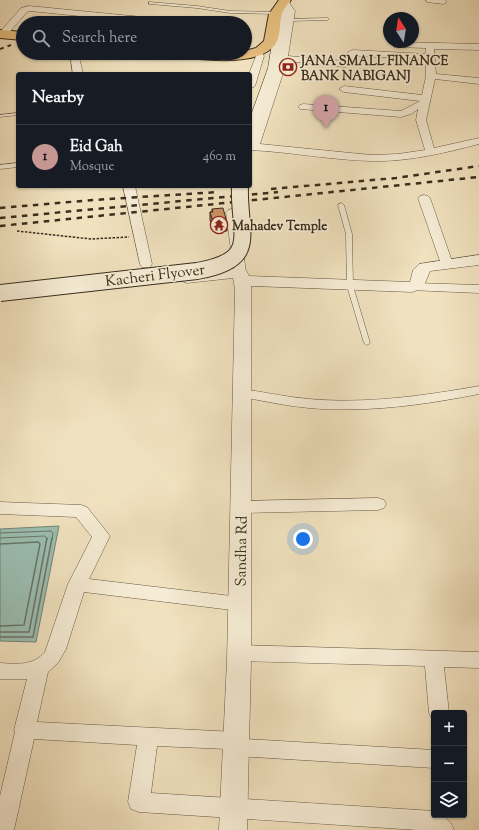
<!DOCTYPE html>
<html lang="en">
<head>
<meta charset="utf-8">
<style>
	:root { --surface:#171b24; --page:#242831; --text:#f1f3f6; --muted:#9ea1a6; --line:#363941; --accent:#c59692 }
	body { margin:0; font-family:"Sorts Mill Goudy",serif; background:var(--page); color:var(--text) }
	.controls { position:absolute; right:12px; bottom:12px; display:grid; overflow:hidden; border-radius:4px; box-shadow:0 1px 3px #0004 }
	.controls button { width:36px; height:36px; display:grid; place-items:center; padding:0; border:0; border-bottom:1px solid var(--line); background:var(--surface); color:var(--text); font:20px sans-serif }
	.compass { position:absolute; left:383px; top:12px; width:36px; height:36px; border-radius:50%; background:var(--surface); box-shadow:0 1px 3px #0004; rotate:348deg }
	.you { position:absolute; left:303px; top:539px; width:14px; height:14px; margin:-10px; border:3px solid #fff; border-radius:50%; background:#1a73e8; box-shadow:0 0 0 6px #1a73e833 }
	.badge { display:grid; place-items:center; width:26px; height:26px; border-radius:50%; background:var(--accent); color:#111; font-size:13px; font-weight:700 }
	.pin { position:absolute; translate:-50% -33px; filter:drop-shadow(0 1px 2px #0008) }
	.pin::after { content:''; position:absolute; top:21px; width:14px; height:12px; background:inherit; clip-path:polygon(0 0,100% 0,50% 100%) }
	.list { margin:0; padding:0; list-style:none }
	h2 { display:flex; justify-content:space-between; align-items:center; height:52px; margin:0; padding:0 16px; font-size:17px }
	h2 small { font-size:13px; font-weight:400; color:var(--muted) }
	.list li { display:grid; grid-template-columns:26px 1fr auto; gap:12px; align-items:center; box-sizing:border-box; height:64px; padding:0 16px; border-top:1px solid var(--line) }
	.list b { display:block; font-size:15px; white-space:nowrap }
	.list p { margin:0; font-size:13px; white-space:nowrap; color:var(--muted) }
	.list em { font-size:13px; font-style:normal; color:var(--muted) }
	.icon { flex:none; width:22px; height:22px; fill:none; stroke:currentColor; stroke-width:2; stroke-linecap:round; stroke-linejoin:round }
	.map { position:relative; flex:none; width:479px; height:830px; overflow:hidden }
	.search { position:absolute; background:var(--surface); box-shadow:0 1px 3px #0004; left:16px; top:16px; width:236px; height:44px; display:flex; align-items:center; gap:10px; box-sizing:border-box; padding:0 14px; border-radius:22px; color:var(--muted); font-size:15px }
	.panel { position:absolute; background:var(--surface); box-shadow:0 1px 3px #0004; left:16px; top:72px; width:236px; height:116px; border-radius:4px }
	.map>svg:first-child { display:block }
	.water { fill:#9bbeb2; stroke:#748477 }
	.lines { fill:none; stroke-linecap:round; stroke-linejoin:round }
	.shore-far1 { stroke:#6a7668; stroke-width:1 }
	.shore { stroke:#6a7668; stroke-width:1.5 }
	.service-casing { stroke:#685a46; stroke-width:1 }
	.minor-casing { stroke:#685a46; stroke-width:1 }
	.tertiary-casing { stroke:#685a46; stroke-width:1 }
	.secondary-casing { stroke:#3a2d1e; stroke-width:1 }
	.primary-casing { stroke:#3a2d1e; stroke-width:2 }
	.path { stroke:#3a2d1e; stroke-width:1.5; stroke-dasharray:2.5 1.5; stroke-linecap:butt }
	.service { fill:#f6ecd5; fill-rule:evenodd }
	.minor { fill:#f6ecd5; fill-rule:evenodd }
	.tertiary { fill:#f6ecd5; fill-rule:evenodd }
	.secondary { fill:#f6ecd5; fill-rule:evenodd }
	.primary { fill:#e8c180; fill-rule:evenodd }
	.rail-far1 { stroke:#3a2d1e; stroke-width:2; stroke-dasharray:4 4; stroke-linecap:butt }
	.rail { stroke:#3a2d1e; stroke-width:2.5; stroke-dasharray:5.5 5.5; stroke-linecap:butt }
	.secondary-bridge-casing { stroke:#3a2d1e; stroke-width:18; stroke-linecap:butt }
	.secondary-bridge { stroke:#f6ecd5; stroke-width:16 }
	.wall { fill:#b37d5a; stroke:#3a2d1e }
	.building { fill:#d09169; stroke:#3a2d1e }
	.labels { text-anchor:middle; stroke-width:3.5; stroke-linejoin:round; paint-order:stroke }
	.far-poi-label { font-size:13px; font-weight:bold; fill:#3a2d1e; stroke:#f6ecd5; text-anchor:start }
	.street-label { font-size:15px; fill:#3a2d1e; stroke:#f6ecd5 }
</style>
</head>
<body>
<div class="map">
<svg width="479" height="830" viewBox="0 0 479 830">
	<rect width="100%" height="100%" fill="#f1e2bf"/>
	<filter id="stains"><feTurbulence type="fractalNoise" baseFrequency=".005" numOctaves="4"/><feColorMatrix values="0 0 0 0 .2 0 0 0 0 .09 0 0 0 0 .02 0 0 0 .5 -.17"/></filter>
	<radialGradient id="worn" r=".72"><stop offset=".6" stop-color="#630" stop-opacity="0"/><stop offset="1" stop-color="#630" stop-opacity=".3"/></radialGradient>
	<path class="water" d="M59,526l-23,116 -36,-1v-112z"/>
	<g class="lines">
		<g class="shore-far1">
			<path d="M0,533l51,-2 2,2 -1,6"/>
			<path d="M0,538l45,-2 2,3"/>
		</g>
		<g class="shore">
			<path d="M0,544l38,-2 2,2 -16,81 -24,1"/>
			<path d="M0,632h29l18,-94"/>
			<path d="M0,637h33l19,-99"/>
		</g>
		<defs>
			<g id="service">
				<path d="M149,2l48,4 33,5 46,1 2,1 -2,1 -46,-1 -33,-5 -47,-4h-1z"/>
				<path d="M327,18h1v2l-39,1 -2,-1 2,-1z"/>
				<path d="M18,113v2l-18,2v-2z"/>
				<path d="M18,163v4l-18,2v-4z"/>
				<path d="M341,203l3,2 8,29 1,52 17,57 -3,2 -3,-2 -17,-57 -1,-52 -8,-29z"/>
			</g>
			<g id="minor">
				<path d="M281,0h6l8,11 -7,45 56,5 4,-9 5,-2 73,4v-6l-32,-1 -1,-2 1,-2 3,-1 82,2v6l-45,-1 2,25 43,4v6l-44,-5 -9,41 8,28 45,-10v6c-35,9 -71,18 -108,17 -40,-1 -80,-9 -121,-11v-6l26,-75 11,-58zM355,56l71,3v17l-4,19 -78,-9 -5,3 5,3 76,9 -19,10 -98,-7 -3,1 -2,2 2,2 101,8 10,-3 7,-5 -2,11 9,30 -27,4 -27,1 -111,-11 27,-83 58,6 6,-2z"/>
				<path d="M426,0h19l2,2 -4,2 -16,-2z"/>
				<path d="M29,6l144,14 4,3h-28l-119,-12 -3,1 -21,24h-6v-4l21,-24z"/>
				<path d="M257,48l3,1 4,7 -9,30 -5,3 -1,-15 7,-18 -3,-5z"/>
				<path d="M70,53h8l5,21h-10z"/>
				<path d="M123,186h12l17,78 -2,3h-8l-2,-3z"/>
				<path d="M424,195l4,1 2,2 23,66 -2,3h-8l-2,-3 -23,-66 2,-2z"/>
				<path d="M232,209l4,1 2,2 8,61 -2,3h-8l-2,-3 -8,-61 2,-2z"/>
				<path d="M415,283l64,2v8l-69,-3 -1,-3 1,-3z"/>
				<path d="M479,386v8c-56,11 -113,19 -170,14 -23,-2 -45,-7 -67,-11l-5,-1 -2,-3 2,-3 5,-1c22,3 44,8 67,10 57,5 114,-3 170,-13z"/>
				<path d="M378,498l6,2 2,4 -2,4 -6,2 -137,3 -6,-2 -2,-4 2,-4 6,-2z"/>
				<path d="M0,502l81,3 6,2 23,29 -21,43 151,18 6,2 3,5 -3,5 -6,2 -156,-19 -18,57 -8,14 -10,9 -11,50 199,10 7,3 2,4 189,11v18l-198,-12 -7,-3 -2,-4 -70,-3 -6,47 283,18v4h9l8,8 3,7h-36l-279,-18 -8,-3 -3,-7 9,-57 -103,-6 -20,91h-14v-34l15,-64 -1,-2 13,-51h-27v-16c17,1 33,3 45,-11l23,-68 24,-47 -16,-20 -76,-3z"/>
				<path d="M239,645l240,7v16l-35,-1 5,46h-15v7l-2,-1 -3,-6 -4,-47 -186,-5 -7,-3 -3,-5 3,-5z"/>
			</g>
			<path id="tertiary" d="M479,255v10l-49,6 -7,17 -11,4 -161,-6v375l-4,169h-28l8,-169 8,-372 -2,-11 -46,5 -6,-2 -2,-3 2,-3 6,-2 53,-5 6,2 3,6 161,6 3,-12 6,-6z"/>
			<path id="secondary" d="M279,0l11,1 -10,67 -23,70 -2,3 -5,1v-24l18,-50z"/>
			<g id="primary">
				<path d="M279,0h12c-3,4 -7,8 -9,13 -3,10 -1,21 -6,30 -15,25 -76,16 -101,14l-5,-1 -2,-3h77v-2l11,-3 8,-7 5,-27z"/>
				<path d="M0,30l23,2v8l-23,-2z"/>
			</g>
		</defs>
		<use href="#service" class="service-casing"/>
		<use href="#minor" class="minor-casing"/>
		<use href="#tertiary" class="tertiary-casing"/>
		<use href="#secondary" class="secondary-casing"/>
		<use href="#primary" class="primary-casing"/>
		<path class="path" d="M17,231l74,8 38,-2"/>
		<use href="#service" class="service"/>
		<use href="#minor" class="minor"/>
		<use href="#tertiary" class="tertiary"/>
		<use href="#secondary" class="secondary"/>
		<use href="#primary" class="primary"/>
		<path class="rail-far1" d="M0,49l11,-4"/>
		<g class="rail">
			<path d="M271,189l125,-11 83,-12"/>
			<path d="M0,208l93,-8 126,-8"/>
			<path d="M0,218l278,-26"/>
			<path d="M0,226l479,-49"/>
		</g>
		<defs>
			<path id="secondary-bridge" d="M0,293l197,-22c64,-11 41,-37 43,-85"/>
		</defs>
		<use href="#secondary-bridge" class="secondary-bridge-casing"/>
		<use href="#secondary-bridge" class="secondary-bridge"/>
	</g>
	<path class="wall" d="M212,209l15,14v8l-13,1 -4,-12v-8h2z"/>
	<path class="building" d="M223,208l4,15 -13,2 -4,-13h3l-1,-3z"/>
	<defs>
		<symbol id="bank-ring" viewBox="-11 -11 22 22"><circle r="9.5" fill="#f6ecd5" stroke="#8f2418" stroke-width="1.5"/><path d="M-6-4H6V4H-6ZM0-2.3a2.3 2.3 0 1 0 0 4.6a2.3 2.3 0 1 0 0-4.6Z" fill="#8f2418"/></symbol>
		<symbol id="temple-ring" viewBox="-11 -11 22 22"><circle r="9.5" fill="#f6ecd5" stroke="#8f2418" stroke-width="1.5"/><path d="M0-6L5-2H3V0L6.5 2.5H4V6H1.5V3h-3V6H-4V2.5H-6.5L-3 0V-2H-5Z" fill="#8f2418"/></symbol>
	</defs>
	<g fill-rule="evenodd">
		<use href="#bank-ring" x="278" y="57" width="20" height="20"/>
		<use href="#temple-ring" x="209" y="215" width="20" height="20"/>
	</g>
	<g class="labels">
		<g class="far-poi-label">
			<text x="301" y="65">JANA SMALL FINANCE<tspan x="301" dy="15">BANK NABIGANJ</tspan></text>
			<text x="232" y="230">Mahadev Temple</text>
		</g>
		<g class="street-label">
			<text transform="translate(155 275) rotate(-7)" y="5">Kacheri Flyover</text>
			<text transform="translate(241 551) rotate(-89)" y="5">Sandha Rd</text>
		</g>
	</g>
	<rect width="100%" height="100%" filter="url(#stains)"/>
	<rect width="100%" height="100%" fill="url(#worn)"/>
</svg>
<div class="controls">
<button>+</button>
<button>−</button>
<button><svg class="icon" aria-label="layers" viewBox="0 0 24 24"><path d="M12 4l9 5-9 5-9-5zM3 14l9 5 9-5"/></svg></button>
</div>
<svg class="compass" viewBox="-18 -18 36 36"><path d="M0-13l5 13h-10z" fill="#e53935"/><path d="M0 13l5-13h-10z" fill="#9ea1a6"/></svg>
<div class="you"></div>
<div class="pin badge" style="left:326px;top:128px">1</div>
<div class="search"><svg class="icon" aria-label="search" viewBox="0 0 24 24"><circle cx="10" cy="10" r="6"/><path d="M15 15l6 6"/></svg>Search here</div>
<section class="panel">
<h2>Nearby<small></small></h2>
<ul class="list">
<li><span class="badge">1</span><div><b>Eid Gah</b><p>Mosque</p></div><em>460 m</em></li>
</ul>
</section>
</div>
</body>
</html>
